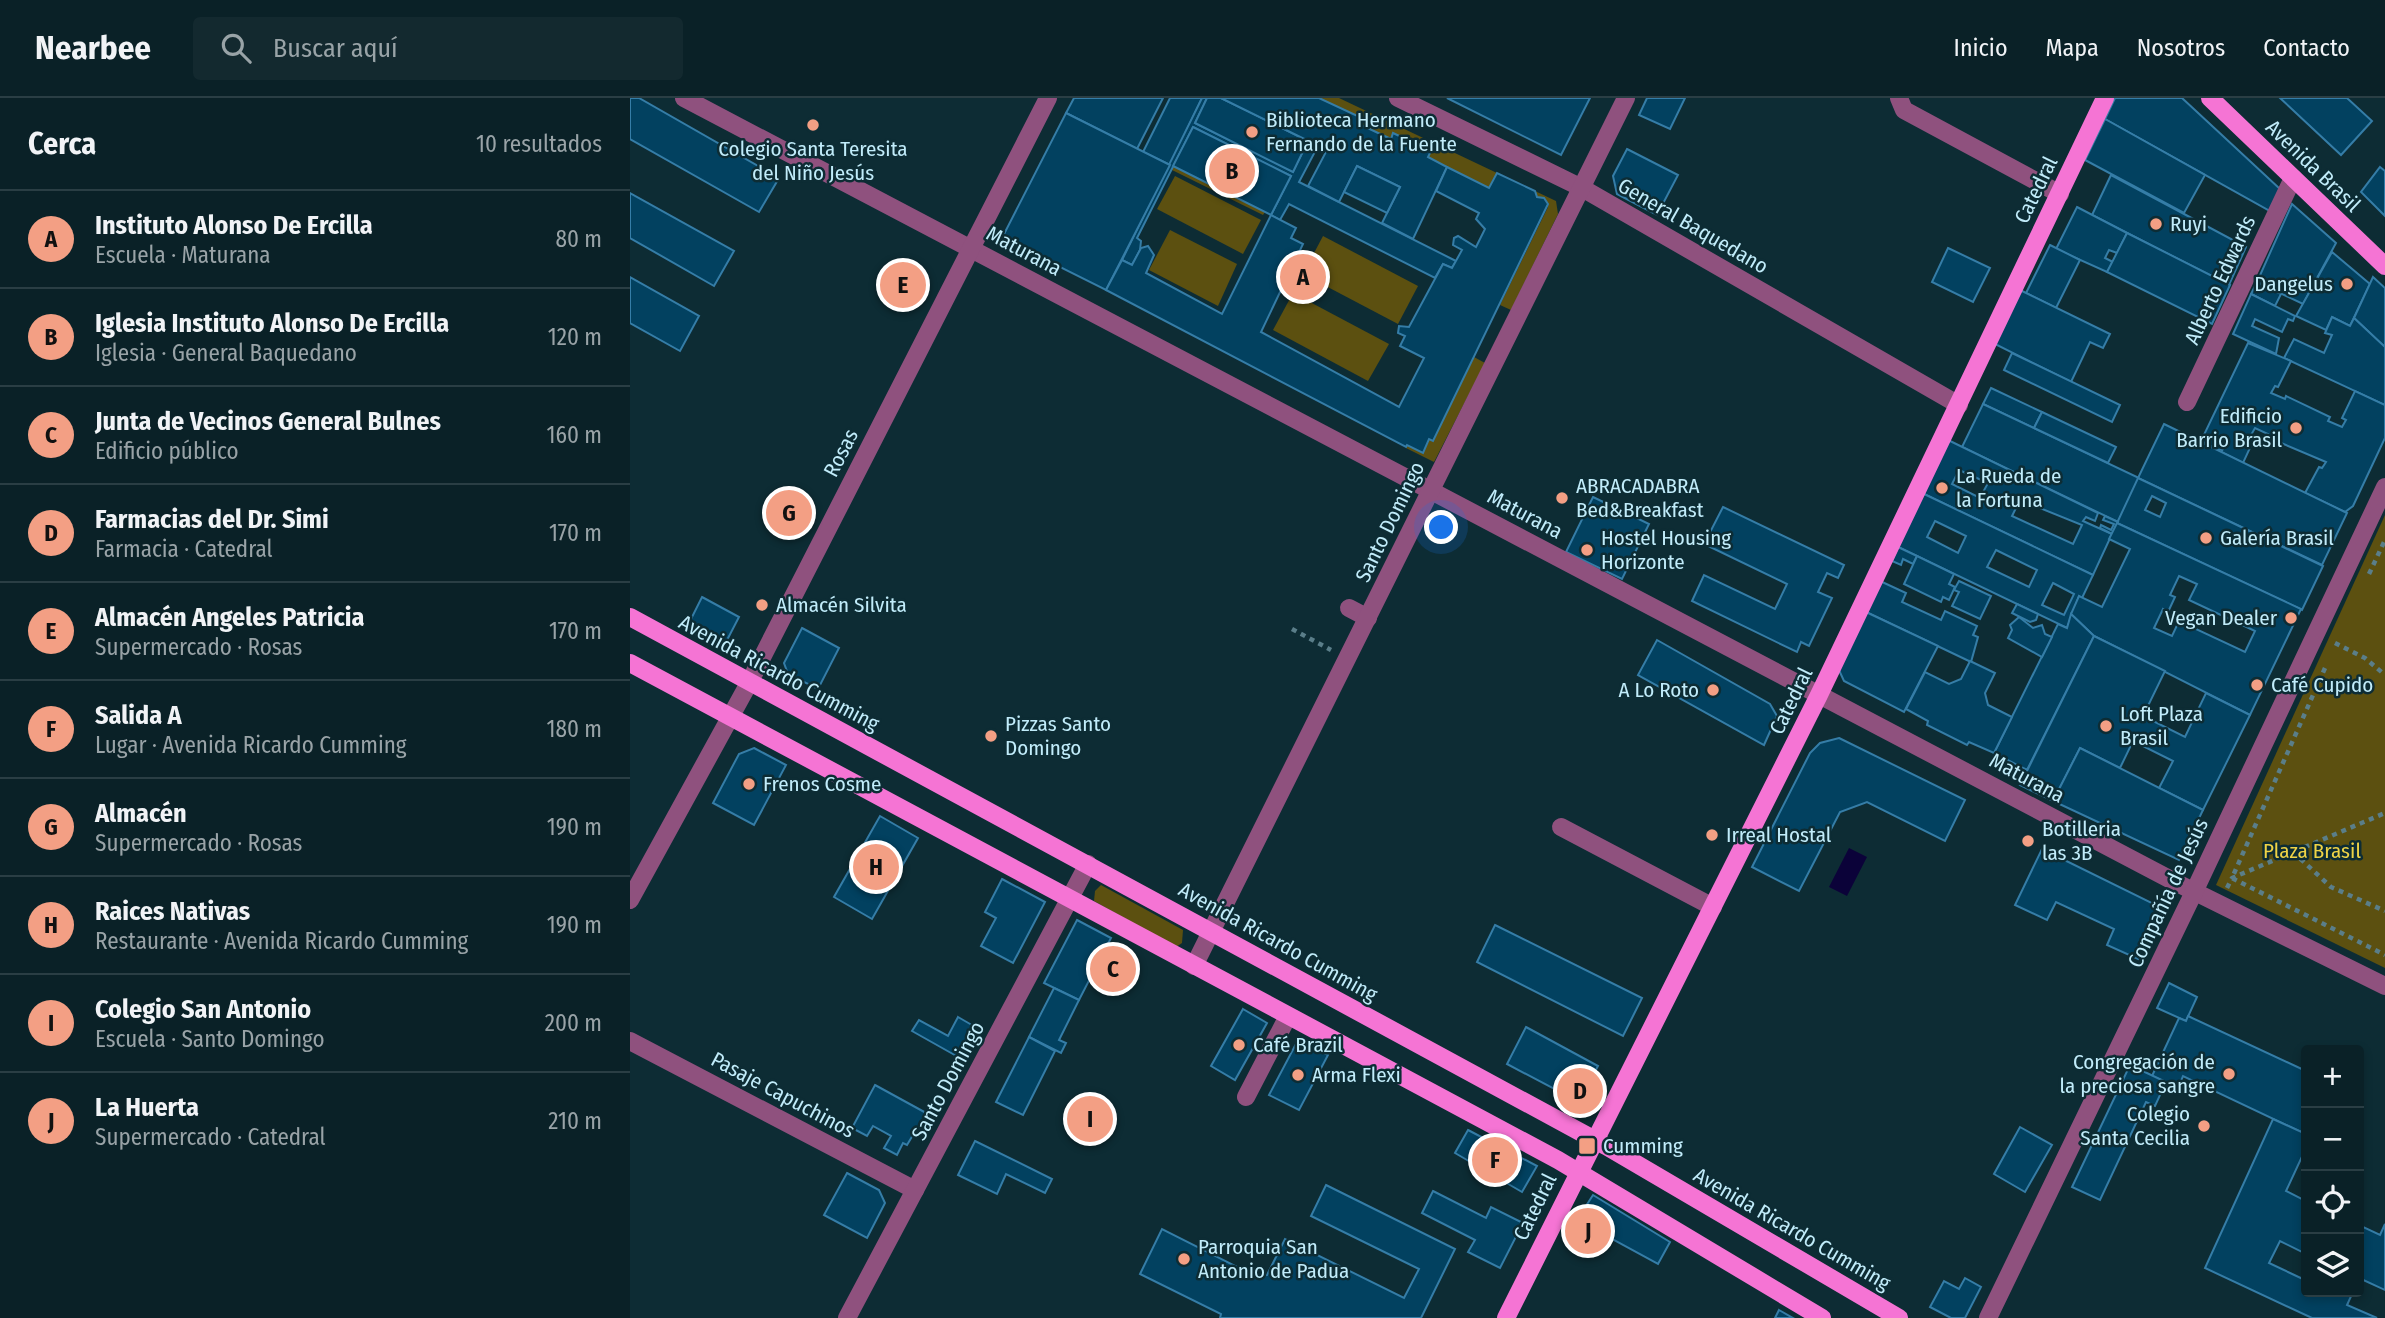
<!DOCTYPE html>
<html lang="es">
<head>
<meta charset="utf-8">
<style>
	:root { --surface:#0a2127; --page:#13292f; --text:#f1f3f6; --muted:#99a3a7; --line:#2a3e44; --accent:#f39f84 }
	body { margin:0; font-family:"Fira Sans Condensed",sans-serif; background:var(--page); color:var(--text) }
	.controls { position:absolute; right:21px; bottom:21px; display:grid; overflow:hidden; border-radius:7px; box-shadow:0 4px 10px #0003 }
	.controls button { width:63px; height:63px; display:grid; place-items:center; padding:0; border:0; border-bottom:2px solid var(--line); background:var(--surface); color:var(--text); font:35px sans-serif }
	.you { position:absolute; left:812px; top:430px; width:24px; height:24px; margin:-18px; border:5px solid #fff; border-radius:50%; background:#1a73e8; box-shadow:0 0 0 10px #1a73e833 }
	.badge { display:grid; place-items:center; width:46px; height:46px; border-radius:50%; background:var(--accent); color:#111; font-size:23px; font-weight:700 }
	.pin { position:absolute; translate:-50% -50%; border:4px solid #fff; box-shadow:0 2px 7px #0006 }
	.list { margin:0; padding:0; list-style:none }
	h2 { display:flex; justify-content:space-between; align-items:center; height:91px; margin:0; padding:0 28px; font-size:30px }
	h2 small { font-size:23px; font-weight:400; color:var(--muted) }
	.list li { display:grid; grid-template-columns:46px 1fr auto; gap:21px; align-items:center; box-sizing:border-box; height:98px; padding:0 28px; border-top:2px solid var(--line) }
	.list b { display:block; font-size:26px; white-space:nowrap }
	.list p { margin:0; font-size:23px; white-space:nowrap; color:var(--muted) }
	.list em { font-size:23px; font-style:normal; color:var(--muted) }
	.icon { flex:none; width:38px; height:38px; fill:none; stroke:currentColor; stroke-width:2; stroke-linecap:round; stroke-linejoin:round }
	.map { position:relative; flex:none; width:1755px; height:1220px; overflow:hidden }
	header { display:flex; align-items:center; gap:42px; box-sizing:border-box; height:98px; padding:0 35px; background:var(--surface); border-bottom:2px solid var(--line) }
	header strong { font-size:33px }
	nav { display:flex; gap:38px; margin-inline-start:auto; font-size:24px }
	.search { width:490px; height:63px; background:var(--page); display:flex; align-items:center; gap:18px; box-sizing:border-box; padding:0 24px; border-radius:7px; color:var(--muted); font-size:26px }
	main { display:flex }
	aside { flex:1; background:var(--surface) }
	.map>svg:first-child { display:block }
	.green { fill:#5c5010 }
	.water { fill:#0b0239 }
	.building { fill:#024160; stroke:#357da7; stroke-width:2; fill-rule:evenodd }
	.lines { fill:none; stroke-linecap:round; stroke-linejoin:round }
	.path { stroke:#5a7e89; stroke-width:4.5; stroke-dasharray:5 5; stroke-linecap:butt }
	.minor { stroke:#8f517e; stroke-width:18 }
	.major { stroke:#f574d4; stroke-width:18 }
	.poi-dot { fill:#f39f84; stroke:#0d2c34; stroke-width:2.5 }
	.labels { text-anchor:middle; stroke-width:5; stroke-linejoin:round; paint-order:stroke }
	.poi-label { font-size:21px; fill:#c1ecfa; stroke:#0d2c34; text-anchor:start }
	.street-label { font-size:21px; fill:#c1ecfa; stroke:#0d2c34 }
	.park-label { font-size:21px; fill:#eed346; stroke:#0d2c34 }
</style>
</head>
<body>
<header>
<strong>Nearbee</strong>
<div class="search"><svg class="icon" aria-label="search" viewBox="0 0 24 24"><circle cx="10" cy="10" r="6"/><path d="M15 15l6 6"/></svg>Buscar aquí</div>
<nav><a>Inicio</a><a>Mapa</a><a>Nosotros</a><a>Contacto</a></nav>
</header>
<main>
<aside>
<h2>Cerca<small>10 resultados</small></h2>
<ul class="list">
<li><span class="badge">A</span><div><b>Instituto Alonso De Ercilla</b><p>Escuela · Maturana</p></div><em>80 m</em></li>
<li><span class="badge">B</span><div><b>Iglesia Instituto Alonso De Ercilla</b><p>Iglesia · General Baquedano</p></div><em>120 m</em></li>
<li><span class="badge">C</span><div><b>Junta de Vecinos General Bulnes</b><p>Edificio público</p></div><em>160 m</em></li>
<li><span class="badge">D</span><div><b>Farmacias del Dr. Simi</b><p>Farmacia · Catedral</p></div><em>170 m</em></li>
<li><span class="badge">E</span><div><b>Almacén Angeles Patricia</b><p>Supermercado · Rosas</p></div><em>170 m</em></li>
<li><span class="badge">F</span><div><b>Salida A</b><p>Lugar · Avenida Ricardo Cumming</p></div><em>180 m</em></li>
<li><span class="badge">G</span><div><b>Almacén</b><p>Supermercado · Rosas</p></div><em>190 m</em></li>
<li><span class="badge">H</span><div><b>Raices Nativas</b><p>Restaurante · Avenida Ricardo Cumming</p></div><em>190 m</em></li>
<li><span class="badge">I</span><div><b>Colegio San Antonio</b><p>Escuela · Santo Domingo</p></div><em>200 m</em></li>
<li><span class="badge">J</span><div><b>La Huerta</b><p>Supermercado · Catedral</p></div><em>210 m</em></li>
</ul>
</aside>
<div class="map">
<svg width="1755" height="1220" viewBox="0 0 1755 1220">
	<rect width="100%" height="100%" fill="#0d2c34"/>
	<g class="green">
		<path d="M689,0h20l158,75 -8,15 -61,-31 2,-6 -36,-18 -3,6 -30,-14 2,-6z"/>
		<path d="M543,68l92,46 -2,3 -91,-45z"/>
		<path d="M545,78l86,44 -18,34 -86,-45z"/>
		<path d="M905,93l21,10 2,13 -47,96 -11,-5 48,-98 -2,-7 -9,-3z"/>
		<path d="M540,132l67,34 -19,42 -69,-36z"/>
		<path d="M693,138l95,50 -20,38 -95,-50z"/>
		<path d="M663,195l96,51 -21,37 -95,-51z"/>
		<path d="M844,259l11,6 -51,99 -28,-14 1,-3 16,7z"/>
		<path d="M1755,417v453l-169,-83z"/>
		<path d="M471,787l82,45 -1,13 -6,4 -82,-46 1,-10z"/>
	</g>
	<path class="water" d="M1219,750l18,9 -20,39 -18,-9z"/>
	<g class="building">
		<path d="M0,0h9l140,80 -20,34 -129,-73z"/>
		<path d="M444,0h89l-26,51 -71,-36z"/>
		<path d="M540,0h32l-32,67 -27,-13z"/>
		<path d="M572,0h5l-12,25 98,49 15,-31 10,5 -19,36 157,79 -4,7 -9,-4 -8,14 -146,-74 -9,16 -9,-5 20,-39 -98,-49 -56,111 4,3 -1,9 -8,15 -10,-5z"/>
		<path d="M577,0h14l87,43 -15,31 -98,-49z"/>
		<path d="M591,0h98l45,21 -3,6 30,14 2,-6 38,18 -3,6 19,10 -34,72 -31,-16 18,-36 -43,-21 -18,36 -31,-16 19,-36z"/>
		<path d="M817,0h143l-29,57z"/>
		<path d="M1017,0h38l-15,31 -31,-14z"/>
		<path d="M1485,0h67l98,91 -10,22 -165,-92z"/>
		<path d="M1650,0h67l25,23 -31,34z"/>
		<path d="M436,15l104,52 -64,125 -104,-52z"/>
		<path d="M1475,21l100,56 -21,38 -99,-53z"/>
		<path d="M563,29l98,49 -20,39 -98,-49z"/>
		<path d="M997,51l51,26 -21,40 -40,-21 -4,-18z"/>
		<path d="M727,68l43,21 -13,26 -43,-21z"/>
		<path d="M817,69l42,21 8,-15 38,18 2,6 7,1 4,6 -115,237 -4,-2 -6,14 -16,-8 -1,2 -300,-157 16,-30 10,5 9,-17 7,-2 6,9 -8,18 76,41 49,-99 25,13 -5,10 12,6 -42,88 138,75 25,-49 -24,-12 5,-10 -7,-3 1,-7 10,1 34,-63 9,4 10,-18 -9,-5 1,-7 4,-2 18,11 9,-18 -9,-10 3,-6 -43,-22z"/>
		<path d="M1750,69l5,4v45l-24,-24z"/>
		<path d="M1481,77l135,72 -17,38 -137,-70z"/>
		<path d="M0,95l104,58 -20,35 -84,-48z"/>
		<path d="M1662,106l44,39 -33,61 -46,-22z"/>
		<path d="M1447,109l50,26 -10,20 -8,-3 -4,8 8,4 -6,10 -51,-23z"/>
		<path d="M1497,135l103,52 -18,39 -105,-52z"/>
		<path d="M1420,147l30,15 -24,48 -30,-15z"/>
		<path d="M1318,150l42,20 -17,34 -41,-20z"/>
		<path d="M1702,154l38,32 -20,42 -18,-9 -6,13 -30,-14z"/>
		<path d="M0,179l69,39 -19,35 -50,-28z"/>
		<path d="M1743,179l12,11v59l-31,-29z"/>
		<path d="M1627,184l24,12 -6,12 -24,-12z"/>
		<path d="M1390,192l90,44 -7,14 -13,-6 -19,40 -76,-38z"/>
		<path d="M1621,196l44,22 -2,5 -5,-2 -6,13 -27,-13 -3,7 27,12 -3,16 -43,-20z"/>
		<path d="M1702,219l18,9 4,-8 31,29v58l-101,-47 10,-19 30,14 8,-18 -7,-2z"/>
		<path d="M1618,245l43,18 -13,26 -3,-1 -4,7 14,6 1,-3 44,21 -2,4 14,6 4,-7 -4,-2 13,-27 30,14v33l-32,68 -8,6 -40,-19 14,-26 3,1 4,-6 -59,-25 1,-3 -13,-6 -4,7 4,2 -12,26 -22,-11 2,-3 -5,1 -17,-9z"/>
		<path d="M1382,255l108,52 -8,17 -108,-52z"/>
		<path d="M1361,290l51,24 -8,16 -51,-24z"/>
		<path d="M1353,306l156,74 -21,44 -156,-75z"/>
		<path d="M1412,314l74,35 -8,16 -74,-35z"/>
		<path d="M1534,326l183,89 -25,52 -184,-87z"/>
		<path d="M1318,342l150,73 -3,8 -9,-4 -3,4 29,13 -19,41 -171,-82zM1329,372l29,13 -8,15 -28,-14zM1390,402l62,25 -9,19 -61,-28z"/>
		<path d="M1508,380l185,88 -21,44 -185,-87zM1522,398l14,7 -6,14 -15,-7z"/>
		<path d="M1292,395l171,82 -11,23 -3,-2 -12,32 -171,-82zM1305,423l31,15 -8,17 -31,-16zM1366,452l41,20 -8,17 -42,-20zM1423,485l21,11 -10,21 -22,-10z"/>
		<path d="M963,399l56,27 -27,55 -56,-27z"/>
		<path d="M1093,409l121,58 -6,13 -11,-5 -9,19 14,6 -23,48 -8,-4 -4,10 -105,-51 12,-26 71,34 12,-25 -83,-40z"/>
		<path d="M1475,418l13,6 -6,12 -12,-6 1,-3 10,5 3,-6 -11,-4z"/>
		<path d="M1487,425l184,86 -51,106 -156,-79 -23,-22 8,-18 23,11 28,-58 -21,-10zM1549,478l18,8 -8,16 66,31 -10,21 -66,-31 -7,15 -18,-8 9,-19 5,3 7,-15 -5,-2z"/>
		<path d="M1268,449l19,9 -4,8 -10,-5 -2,6 -9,-4z"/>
		<path d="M1287,458l37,18 -5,10 6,3 -6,13 -6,-3 -2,5 -37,-18z"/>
		<path d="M1250,483l26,12 -4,9 39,18 4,-9 32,15 -4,9 5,2 -7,25 -107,-51z"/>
		<path d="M1329,483l32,15 -11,23 -28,-13 7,-14 -5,-2z"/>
		<path d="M72,499l37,20 -14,27 -9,1 -30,-16z"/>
		<path d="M1387,506l21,10 -2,6 -6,2 -18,-9z"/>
		<path d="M1236,514l72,34 -34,66 -60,-31 -6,-13z"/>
		<path d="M1441,516l23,22 -67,134 -33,-17 64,-129 9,4z"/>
		<path d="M1389,519l14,11 9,-3 3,9 7,3 -10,20 -34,-19 4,-8 -2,-5z"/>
		<path d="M172,530l37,20 -21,41 -30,-15 -4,-11z"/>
		<path d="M1464,538l71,35 -22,45 42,21 21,-44 44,22 -47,95 -44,-22 14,-27 -40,-20 -13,27 -40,-20 -27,53 -33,-16z"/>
		<path d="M1027,542l113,64 7,12 -13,29 -126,-70z"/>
		<path d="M1340,563l25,12 -10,20 3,12 24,12 -18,36 -25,-11 -2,3 -40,-20 1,-4 -22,-12 19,-37 24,12 12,-5z"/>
		<path d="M1209,640l126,62 -20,41 -78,-39 -27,10 -41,79 -47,-24 58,-114 10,-10z"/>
		<path d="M124,650l32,17 -32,60 -41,-22 26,-49z"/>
		<path d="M1450,650l123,62 -24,50 -126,-59z"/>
		<path d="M250,718l38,22 -46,81 -38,-22z"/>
		<path d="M1412,751l118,58 -1,8 -21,44 -31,-14 7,-16 -58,-27 -9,18 -32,-15z"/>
		<path d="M372,781l43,23 -32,61 -32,-17 15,-28 -11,-6z"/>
		<path d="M447,822l34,18 -32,62 -35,-17z"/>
		<path d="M865,827l147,73 -19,38 -146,-74z"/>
		<path d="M1539,885l28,14 -11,24 -29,-13z"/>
		<path d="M424,890l25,12 -20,40 7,3 -5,10 -32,-16z"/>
		<path d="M613,911l24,14 -32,57 -24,-14z"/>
		<path d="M1558,918l118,55v54l-3,8 -120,-57 -5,12 -26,-12 27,-58 7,3z"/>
		<path d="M328,919l19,11 -17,30 -48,-27 7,-11 29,16z"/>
		<path d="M896,929l72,39 -19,36 -72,-38z"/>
		<path d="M399,939l26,14 -32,64 -27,-13z"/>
		<path d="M668,942l30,15 -29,55 -30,-15z"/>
		<path d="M1500,967l36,17 -11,24 -9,-4 -46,98 -28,-13z"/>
		<path d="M245,987l53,29 -12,22 -3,-1 -6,10 -4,-2 -6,12 -13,-7 7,-12 -18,-10 -6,10 -15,-8z"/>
		<path d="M1643,1021l33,15v14l-20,43 20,10v53l-26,-13 -11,22 36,17 1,-3v15h47l-6,13 30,13h-65l-107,-50z"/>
		<path d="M1390,1029l32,18 -27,47 -31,-18z"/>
		<path d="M838,1032l69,36 -15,26 -67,-39z"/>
		<path d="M345,1043l77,38 -7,14 -39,-19 -9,20 -39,-19z"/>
		<path d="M217,1075l32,17 6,13 -18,35 -43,-23z"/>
		<path d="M696,1087l129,64 -34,69h-201l1,-4 -81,-40 22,-45 93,47 12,-1 18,-36 119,59 15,-29 -108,-53z"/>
		<path d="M803,1093l53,27 5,-11 32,16 -23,45 -32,-16 7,-12 -53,-27z"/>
		<path d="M963,1097l77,47 -12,22 -81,-44z"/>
		<path d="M1755,1126v66l-26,-12v-53l21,10z"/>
		<path d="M1335,1180l16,9 -16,31h-14l-21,-11 14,-26 15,8z"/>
		<path d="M1149,1212l14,8h-18z"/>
	</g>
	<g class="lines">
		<g class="path">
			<path d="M1739,476l16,-34"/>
			<path d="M662,531l39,21"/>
			<path d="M1705,545l30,15 20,17"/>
			<path d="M1695,570l-93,210 153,77"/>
			<path d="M1663,754l38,35 54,24"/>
			<path d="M1597,790l5,-10 153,-65"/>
		</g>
		<g class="minor">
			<path d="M54,0l1493,785 208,103"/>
			<path d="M768,0l184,90 377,217"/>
			<path d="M1269,0l5,12 156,84"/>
			<path d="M1557,304l106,-224"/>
			<path d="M719,510l19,10"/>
			<path d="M931,729l152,80"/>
			<path d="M0,802l119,-217 299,-585"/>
			<path d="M564,868l432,-868"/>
			<path d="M0,943l285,149"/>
			<path d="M616,999l42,-81"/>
			<path d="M217,1220l241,-454"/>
			<path d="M1358,1220l206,-426 191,-405"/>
		</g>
		<g class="major">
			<path d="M1580,0l175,168"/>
			<path d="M0,519l976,529 293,172"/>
			<path d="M0,565l928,497 264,158"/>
			<path d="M876,1220l313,-623 286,-597"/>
		</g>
	</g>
	<g class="poi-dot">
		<circle cx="183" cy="27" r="7"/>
		<circle cx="622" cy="34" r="7"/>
		<circle cx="1526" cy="126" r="7"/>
		<circle cx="1717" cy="186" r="7"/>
		<circle cx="1666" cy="330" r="7"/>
		<circle cx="1312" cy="390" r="7"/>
		<circle cx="932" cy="400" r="7"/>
		<circle cx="1576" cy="440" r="7"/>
		<circle cx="957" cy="452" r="7"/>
		<circle cx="132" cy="507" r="7"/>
		<circle cx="1661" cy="520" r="7"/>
		<circle cx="1627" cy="587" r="7"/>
		<circle cx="1083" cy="592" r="7"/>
		<circle cx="1476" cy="628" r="7"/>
		<circle cx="361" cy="638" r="7"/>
		<circle cx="119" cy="686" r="7"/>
		<circle cx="1082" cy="737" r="7"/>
		<circle cx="1398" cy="743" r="7"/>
		<circle cx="609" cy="947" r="7"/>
		<circle cx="1599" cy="976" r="7"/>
		<circle cx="668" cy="977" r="7"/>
		<circle cx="1574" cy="1028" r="7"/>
		<rect x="948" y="1039" width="18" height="18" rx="3.5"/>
		<circle cx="554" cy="1161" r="7"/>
	</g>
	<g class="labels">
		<g class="poi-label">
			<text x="636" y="29">Biblioteca Hermano<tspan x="636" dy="24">Fernando de la Fuente</tspan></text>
			<text x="183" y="58" text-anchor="middle">Colegio Santa Teresita<tspan x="183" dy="24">del Niño Jesús</tspan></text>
			<text x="1540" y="133">Ruyi</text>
			<text x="1703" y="193" text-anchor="end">Dangelus</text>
			<text x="1652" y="325" text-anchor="end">Edificio<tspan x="1652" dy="24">Barrio Brasil</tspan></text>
			<text x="1326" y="385">La Rueda de<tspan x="1326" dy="24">la Fortuna</tspan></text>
			<text x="946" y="395">ABRACADABRA<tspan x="946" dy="24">Bed&amp;Breakfast</tspan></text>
			<text x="971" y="447">Hostel Housing<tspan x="971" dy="24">Horizonte</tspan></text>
			<text x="1590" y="447">Galería Brasil</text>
			<text x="146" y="514">Almacén Silvita</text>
			<text x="1647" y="527" text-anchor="end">Vegan Dealer</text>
			<text x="1641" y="594">Café Cupido</text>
			<text x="1069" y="599" text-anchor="end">A Lo Roto</text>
			<text x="1490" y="623">Loft Plaza<tspan x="1490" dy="24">Brasil</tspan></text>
			<text x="375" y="633">Pizzas Santo<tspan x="375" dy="24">Domingo</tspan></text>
			<text x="133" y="693">Frenos Cosme</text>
			<text x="1412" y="738">Botilleria<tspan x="1412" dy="24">las 3B</tspan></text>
			<text x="1096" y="744">Irreal Hostal</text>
			<text x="623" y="954">Café Brazil</text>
			<text x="1585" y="971" text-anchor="end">Congregación de<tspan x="1585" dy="24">la preciosa sangre</tspan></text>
			<text x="682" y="984">Arma Flexi</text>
			<text x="1560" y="1023" text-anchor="end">Colegio<tspan x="1560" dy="24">Santa Cecilia</tspan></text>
			<text x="973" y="1055">Cumming</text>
			<text x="568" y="1156">Parroquia San<tspan x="568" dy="24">Antonio de Padua</tspan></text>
		</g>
		<g class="street-label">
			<text transform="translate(1683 68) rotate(44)" y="7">Avenida Brasil</text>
			<text transform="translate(1406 92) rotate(-64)" y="7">Catedral</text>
			<text transform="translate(1063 128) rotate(30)" y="7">General Baquedano</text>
			<text transform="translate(394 153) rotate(28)" y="7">Maturana</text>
			<text transform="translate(1590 182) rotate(-65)" y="7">Alberto Edwards</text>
			<text transform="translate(211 355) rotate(-63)" y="7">Rosas</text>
			<text transform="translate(895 416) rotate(28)" y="7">Maturana</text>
			<text transform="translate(760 424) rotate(-64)" y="7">Santo Domingo</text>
			<text transform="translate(149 575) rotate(28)" y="7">Avenida Ricardo Cumming</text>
			<text transform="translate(1161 603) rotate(-64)" y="7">Catedral</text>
			<text transform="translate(1397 680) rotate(28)" y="7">Maturana</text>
			<text transform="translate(1538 795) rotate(-65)" y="7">Compañía de Jesús</text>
			<text transform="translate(648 844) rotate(29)" y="7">Avenida Ricardo Cumming</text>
			<text transform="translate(318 983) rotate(-62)" y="7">Santo Domingo</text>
			<text transform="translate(153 997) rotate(28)" y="7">Pasaje Capuchinos</text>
			<text transform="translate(905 1109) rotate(-64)" y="7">Catedral</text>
			<text transform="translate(1162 1131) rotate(30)" y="7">Avenida Ricardo Cumming</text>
		</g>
		<g class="park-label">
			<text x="1682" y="760">Plaza Brasil</text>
		</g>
	</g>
</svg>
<div class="controls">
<button>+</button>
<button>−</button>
<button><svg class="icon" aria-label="locate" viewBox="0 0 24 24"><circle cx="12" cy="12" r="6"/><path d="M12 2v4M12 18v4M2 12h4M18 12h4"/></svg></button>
<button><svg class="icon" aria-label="layers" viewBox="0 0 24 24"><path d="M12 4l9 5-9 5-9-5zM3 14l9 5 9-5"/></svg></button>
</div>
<div class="you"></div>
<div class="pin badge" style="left:673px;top:179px">A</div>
<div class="pin badge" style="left:602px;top:73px">B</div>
<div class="pin badge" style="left:483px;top:871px">C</div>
<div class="pin badge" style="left:950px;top:993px">D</div>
<div class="pin badge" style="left:273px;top:187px">E</div>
<div class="pin badge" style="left:865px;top:1062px">F</div>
<div class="pin badge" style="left:159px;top:415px">G</div>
<div class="pin badge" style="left:246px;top:769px">H</div>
<div class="pin badge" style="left:460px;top:1021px">I</div>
<div class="pin badge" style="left:958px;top:1133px">J</div>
</div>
</main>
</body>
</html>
